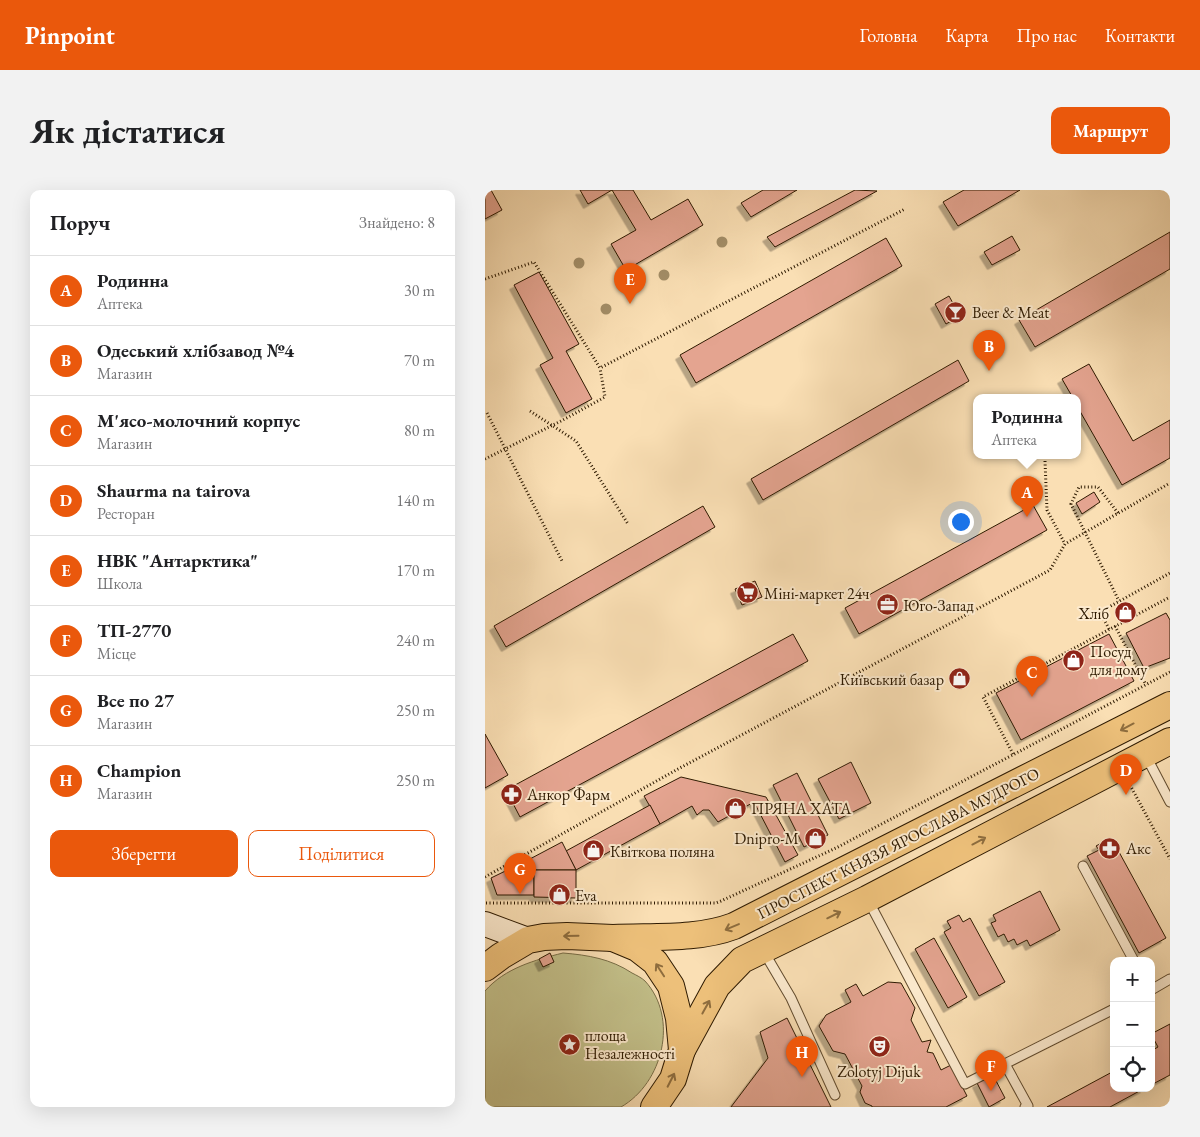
<!DOCTYPE html>
<html lang="uk">
<head>
<meta charset="utf-8">
<style>
	:root { --surface:#fff; --page:#f2f2f2; --text:#202124; --muted:#757577; --line:#e0e0e0; --accent:#ea580c }
	body { margin:0; font-family:"EB Garamond",serif; background:var(--page); color:var(--text) }
	.controls { position:absolute; right:15px; bottom:15px; display:grid; overflow:hidden; border-radius:10px; box-shadow:0 5px 20px #0002 }
	.controls button { width:45px; height:45px; display:grid; place-items:center; padding:0; border:0; border-bottom:1px solid var(--line); background:var(--surface); color:var(--text); font:25px sans-serif }
	.you { position:absolute; left:475px; top:331px; width:18px; height:18px; margin:-12px; border:4px solid #fff; border-radius:50%; background:#1a73e8; box-shadow:0 0 0 8px #1a73e833 }
	.badge { display:grid; place-items:center; width:32px; height:32px; border-radius:50%; background:var(--accent); color:#fff; font-size:16px; font-weight:700 }
	.pin { position:absolute; translate:-50% -41px; filter:drop-shadow(0 1px 2px #0008) }
	.pin::after { content:''; position:absolute; top:26px; width:18px; height:15px; background:inherit; clip-path:polygon(0 0,100% 0,50% 100%) }
	.popup { position:absolute; left:488px; top:204px; width:108px; height:65px; box-sizing:border-box; display:grid; place-content:center; border-radius:10px; background:var(--surface); filter:drop-shadow(0 1px 4px #0005); font-size:16px; white-space:nowrap; color:var(--muted) }
	.popup b { font-size:19px; color:var(--text) }
	.popup::after { content:''; position:absolute; left:50%; top:100%; margin-left:-10px; border:10px solid transparent; border-top-color:var(--surface) }
	.list { margin:0; padding:0; list-style:none }
	h2 { display:flex; justify-content:space-between; align-items:center; height:65px; margin:0; padding:0 20px; font-size:21px }
	h2 small { font-size:16px; font-weight:400; color:var(--muted) }
	.list li { display:grid; grid-template-columns:32px 1fr auto; gap:15px; align-items:center; box-sizing:border-box; height:70px; padding:0 20px; border-top:1px solid var(--line) }
	.list b { display:block; font-size:19px; white-space:nowrap }
	.list p { margin:0; font-size:16px; white-space:nowrap; color:var(--muted) }
	.list em { font-size:16px; font-style:normal; color:var(--muted) }
	.actions { display:flex; gap:10px; padding:15px 20px }
	.actions a { flex:1; padding:11px 0; border:1px solid var(--accent); border-radius:10px; text-align:center; font-size:18px; color:var(--accent) }
	.actions .main { background:var(--accent); color:#fff }
	.icon { flex:none; width:28px; height:28px; fill:none; stroke:currentColor; stroke-width:2; stroke-linecap:round; stroke-linejoin:round }
	.map { position:relative; flex:none; width:685px; height:917px; overflow:hidden; border-radius:10px }
	header { display:flex; align-items:center; gap:30px; box-sizing:border-box; height:70px; padding:0 25px; background:var(--accent); color:#fff }
	header strong { font-size:24px }
	nav { display:flex; gap:28px; margin-inline-start:auto; font-size:18px }
	.intro { display:flex; align-items:center; justify-content:space-between; box-sizing:border-box; height:120px; padding:0 30px }
	h1 { margin:0; font-size:35px }
	.button { padding:12px 22px; border-radius:10px; background:var(--accent); color:#fff; font-size:18px; font-weight:700 }
	main { display:flex; gap:30px; padding:0 30px }
	aside { flex:1; background:var(--surface); border-radius:10px; box-shadow:0 5px 20px #0002 }
	.map>svg:first-child { display:block }
	.green { fill:#c3c08a; stroke:#786d46 }
	.building { fill:#e4a490; stroke:#2e1a01; filter:url(#shadow) }
	.lines { fill:none; stroke-linecap:round; stroke-linejoin:round }
	.service-casing { stroke:#614b2e; stroke-width:11 }
	.secondary-casing { stroke:#2e1a01; stroke-width:26 }
	.primary-casing { stroke:#2e1a01; stroke-width:28 }
	.path { stroke:#2e1a01; stroke-width:3; stroke-dasharray:1 2.5; stroke-linecap:butt }
	.service { stroke:#fceace; stroke-width:9 }
	.secondary { stroke:#fceace; stroke-width:24 }
	.primary { stroke:#edc07a; stroke-width:26 }
	.tree { fill:#a38e68 }
	.oneway { stroke:#8e6d3e }
	.labels { text-anchor:middle; stroke-width:4; stroke-linejoin:round; paint-order:stroke }
	.poi-label { font-size:16px; fill:#2e1a01; stroke:#fceace; text-anchor:start }
	.street-label { font-size:16px; fill:#2e1a01; stroke:#fceace }
</style>
</head>
<body>
<header>
<strong>Pinpoint</strong>
<nav><a>Головна</a><a>Карта</a><a>Про нас</a><a>Контакти</a></nav>
</header>
<div class="intro"><h1>Як дістатися</h1><a class="button">Маршрут</a></div>
<main>
<aside>
<h2>Поруч<small>Знайдено: 8</small></h2>
<ul class="list">
<li><span class="badge">A</span><div><b>Родинна</b><p>Аптека</p></div><em>30 m</em></li>
<li><span class="badge">B</span><div><b>Одеський хлібзавод №4</b><p>Магазин</p></div><em>70 m</em></li>
<li><span class="badge">C</span><div><b>М'ясо-молочний корпус</b><p>Магазин</p></div><em>80 m</em></li>
<li><span class="badge">D</span><div><b>Shaurma na tairova</b><p>Ресторан</p></div><em>140 m</em></li>
<li><span class="badge">E</span><div><b>НВК &quot;Антарктика&quot;</b><p>Школа</p></div><em>170 m</em></li>
<li><span class="badge">F</span><div><b>ТП-2770</b><p>Місце</p></div><em>240 m</em></li>
<li><span class="badge">G</span><div><b>Все по 27</b><p>Магазин</p></div><em>250 m</em></li>
<li><span class="badge">H</span><div><b>Champion</b><p>Магазин</p></div><em>250 m</em></li>
</ul>
<div class="actions"><a class="main">Зберегти</a><a>Поділитися</a></div>
</aside>
<div class="map">
<svg width="685" height="917" viewBox="0 0 685 917">
	<defs>
		<filter id="shadow"><feDropShadow dx="-4.5" dy="4.5" stdDeviation="0" flood-color="#0004"/></filter>
	</defs>
	<rect width="100%" height="100%" fill="#fadfb4"/>
	<filter id="stains"><feTurbulence type="fractalNoise" baseFrequency=".004" numOctaves="4"/><feColorMatrix values="0 0 0 0 .2 0 0 0 0 .09 0 0 0 0 .02 0 0 0 .5 -.17"/></filter>
	<radialGradient id="worn" r=".72"><stop offset=".6" stop-color="#630" stop-opacity="0"/><stop offset="1" stop-color="#630" stop-opacity=".3"/></radialGradient>
	<path class="green" d="M78,763c25,2 48,6 69,20 4,2 10,5 13,8 34,37 18,102 -24,126h-134l-2,-2v-114c20,-23 50,-31 78,-38z"/>
	<g class="building">
		<path d="M0,0h6l11,20 -17,9z"/>
		<path d="M95,0h53l18,30 37,-21 15,26 -77,45 -15,-26 25,-14 -24,-40 -24,14z"/>
		<path d="M278,0h34l-46,27 -10,-14z"/>
		<path d="M370,0l22,1 -102,56 -8,-10z"/>
		<path d="M479,0h56l-62,36 -15,-24z"/>
		<path d="M685,42v37l-135,78 -16,-27z"/>
		<path d="M527,46l8,14 -28,15 -8,-13z"/>
		<path d="M401,48l16,28 -206,117 -16,-28z"/>
		<path d="M54,82l40,72 -13,7 26,48 -26,14 -26,-48 13,-7 -39,-73z"/>
		<path d="M464,106l11,20 -14,8 -11,-20z"/>
		<path d="M473,170l11,21 -206,119 -12,-21z"/>
		<path d="M604,174l44,77 37,-21v38l-48,27 -45,-79v-8h-4l-11,-19z"/>
		<path d="M609,302l6,10 -18,12 -6,-11z"/>
		<path d="M548,315l14,25 -188,104 -14,-26z"/>
		<path d="M218,316l12,21 -209,120 -12,-21z"/>
		<path d="M270,391l7,16 -20,8 -7,-16z"/>
		<path d="M681,423l4,7v38l-26,10 -18,-35z"/>
		<path d="M308,444l15,27 -288,156 -14,-27z"/>
		<path d="M624,444l25,47 -113,59 -25,-47z"/>
		<path d="M0,544l23,41 -23,13z"/>
		<path d="M366,572l20,41 -32,16 -21,-40z"/>
		<path d="M312,583l31,62 -24,12 -31,-62z"/>
		<path d="M196,587l85,20 32,58 -13,7 -31,-60 -36,20 -9,-12h-6l-6,5 -5,-9 -32,18 -16,-28z"/>
		<path d="M165,615l10,19 -84,46 -10,-19z"/>
		<path d="M620,651l2,4 6,-4 53,97 -27,15 -52,-97 12,-6 -3,-4z"/>
		<path d="M77,652l14,28h-42l-6,-10z"/>
		<path d="M43,670l6,10v25h-37l-6,-17z"/>
		<path d="M49,680h42v28l-42,-1z"/>
		<path d="M555,701l20,39 -30,16 -3,-6 -10,5 -3,-6 -6,3 -4,-8 -6,3 -7,-14 5,-2 -3,-6z"/>
		<path d="M474,725l4,7 7,-4 35,64 -26,14 -35,-64 7,-4 -4,-7z"/>
		<path d="M449,748l33,59 -19,11 -33,-59z"/>
		<path d="M65,763l4,9 -11,5 -4,-8z"/>
		<path d="M403,792l13,1 14,25 -4,12 11,22 9,-2 -4,12 6,1 8,17 10,-5 16,31 -21,11h-74v-1l-7,-3 -5,-11 2,-6 -17,-32 -12,-3 -14,-25 7,-11 25,-13 -6,-12 11,-6 7,12z"/>
		<path d="M302,828l44,89h-100l37,-49 -8,-26z"/>
		<path d="M685,834v51l-19,10v-34l7,-4 -7,-13z"/>
		<path d="M629,881v17h31l-35,19h-63z"/>
		<path d="M508,885l12,23 -16,9 -12,-24z"/>
	</g>
	<g class="lines">
		<defs>
			<g id="service">
				<path d="M661,566l24,46"/>
				<path d="M598,676l51,95"/>
				<path d="M383,710l97,184 149,-75"/>
				<path d="M279,762l27,46 44,97"/>
				<path d="M666,800l19,-11"/>
				<path d="M520,874l23,42 -3,1"/>
			</g>
			<path id="secondary" d="M0,734l43,16"/>
			<g id="primary">
				<path d="M128,748c39,-2 84,2 121,-12l436,-221"/>
				<path d="M0,778l16,-12 27,-16 16,-3 23,-1 46,2 24,10 18,14 16,24 8,32 3,32 -9,29 -19,28"/>
				<path d="M197,860l35,-64 25,-26 125,-61 303,-158"/>
			</g>
		</defs>
		<use href="#service" class="service-casing"/>
		<use href="#secondary" class="secondary-casing"/>
		<use href="#primary" class="primary-casing"/>
		<g class="path">
			<path d="M0,89l49,-17 66,106 305,-159"/>
			<path d="M45,221l46,30 52,83"/>
			<path d="M2,223l75,148"/>
			<path d="M0,269l76,-38 44,-24 -5,-29"/>
			<path d="M560,271l2,49 18,34"/>
			<path d="M633,323l-20,-26h-19l-8,17 48,97"/>
			<path d="M630,436l31,59"/>
			<path d="M624,439l-9,-17 70,-39"/>
			<path d="M528,564l-30,-57 187,-100"/>
			<path d="M645,595l40,74"/>
			<path d="M0,687l193,-108 372,-199 15,-26 105,-61"/>
			<path d="M1,713h230l5,-2 115,-53 334,-176"/>
		</g>
		<use href="#service" class="service"/>
		<use href="#secondary" class="secondary"/>
		<use href="#primary" class="primary"/>
	</g>
	<g class="tree">
		<circle cx="237" cy="52" r="5.5"/>
		<circle cx="94" cy="73" r="5.5"/>
		<circle cx="179" cy="85" r="5.5"/>
		<circle cx="121" cy="119" r="5.5"/>
	</g>
	<defs><path id="oneway-shaft" d="M-6 0H5M1.5-3L5.5 0L1.5 3" fill="none" stroke-width="1.6" stroke-linecap="round" stroke-linejoin="round" transform="scale(1.25)"/></defs>
	<g class="oneway">
		<use href="#oneway-shaft" transform="translate(642 537) rotate(152)"/>
		<use href="#oneway-shaft" transform="translate(494 651) rotate(-28)"/>
		<use href="#oneway-shaft" transform="translate(349 725) rotate(-26)"/>
		<use href="#oneway-shaft" transform="translate(247 737) rotate(157)"/>
		<use href="#oneway-shaft" transform="translate(86 746) rotate(179)"/>
		<use href="#oneway-shaft" transform="translate(175 780) rotate(-123)"/>
		<use href="#oneway-shaft" transform="translate(221 817) rotate(-61)"/>
		<use href="#oneway-shaft" transform="translate(186 890) rotate(-63)"/>
	</g>
	<defs>
		<symbol id="bar-disc" viewBox="-11 -11 22 22"><circle r="9.5" fill="#8f2418" stroke="#fceace"/><path d="M-6-5H6L.8 .8V4.5H3.5V6h-7V4.5H-.8V.8Z" fill="#fff"/></symbol>
		<symbol id="supermarket-disc" viewBox="-11 -11 22 22"><circle r="9.5" fill="#8f2418" stroke="#fceace"/><path d="M-6-5.5h2.5l.6 2H6L4.5 2H-2.5L-4.4-4H-6ZM-1.5 3.2a1.3 1.3 0 1 0 .1 0ZM3 3.2a1.3 1.3 0 1 0 .1 0Z" fill="#fff"/></symbol>
		<symbol id="office-disc" viewBox="-11 -11 22 22"><circle r="9.5" fill="#8f2418" stroke="#fceace"/><path d="M-6-3h4V-5.5h4V-3h4V5H-6ZM-1-4.5V-3h2v-1.5ZM-6 0V1H6V0Z" fill="#fff"/></symbol>
		<symbol id="shop-disc" viewBox="-11 -11 22 22"><circle r="9.5" fill="#8f2418" stroke="#fceace"/><path d="M-5-2.5h2.3a2.7 3.5 0 0 1 5.4 0H5L5.5 6h-11ZM-1.5-2.5h3a1.5 2.3 0 0 0-3 0Z" fill="#fff"/></symbol>
		<symbol id="pharmacy-disc" viewBox="-11 -11 22 22"><circle r="9.5" fill="#8f2418" stroke="#fceace"/><path d="M-2-6h4v4h4v4h-4v4h-4v-4h-4v-4h4Z" fill="#fff"/></symbol>
		<symbol id="sight-disc" viewBox="-11 -11 22 22"><circle r="9.5" fill="#8f2418" stroke="#fceace"/><path d="M0-6L1.8-2.2L6-1.7L2.9 1.2L3.7 5.4L0 3.3L-3.7 5.4L-2.9 1.2L-6-1.7L-1.8-2.2Z" fill="#fff"/></symbol>
		<symbol id="theatre-disc" viewBox="-11 -11 22 22"><circle r="9.5" fill="#8f2418" stroke="#fceace"/><path d="M-5-5.5Q0-4 5-5.5V0Q5 5 0 6Q-5 5-5 0ZM-3.3-2.5H-1v1.5H-3.3ZM1-2.5H3.3v1.5H1ZM-2.8 1Q0 5.5 2.8 1Z" fill="#fff"/></symbol>
	</defs>
	<g fill-rule="evenodd">
		<use href="#bar-disc" x="458" y="110" width="25" height="25"/>
		<use href="#supermarket-disc" x="250" y="390" width="25" height="25"/>
		<use href="#office-disc" x="390" y="402" width="25" height="25"/>
		<use href="#shop-disc" x="628" y="410" width="25" height="25"/>
		<use href="#shop-disc" x="576" y="458" width="25" height="25"/>
		<use href="#shop-disc" x="462" y="476" width="25" height="25"/>
		<use href="#pharmacy-disc" x="14" y="592" width="25" height="25"/>
		<use href="#shop-disc" x="238" y="606" width="25" height="25"/>
		<use href="#shop-disc" x="318" y="636" width="25" height="25"/>
		<use href="#pharmacy-disc" x="612" y="646" width="25" height="25"/>
		<use href="#shop-disc" x="96" y="648" width="25" height="25"/>
		<use href="#shop-disc" x="62" y="692" width="25" height="25"/>
		<use href="#sight-disc" x="72" y="842" width="25" height="25"/>
		<use href="#theatre-disc" x="382" y="844" width="25" height="25"/>
	</g>
	<g class="labels">
		<g class="poi-label">
			<text x="487" y="128">Beer &amp; Meat</text>
			<text x="279" y="409">Міні-маркет 24ч</text>
			<text x="418" y="421">Юго-Запад</text>
			<text x="624" y="429" text-anchor="end">Хліб</text>
			<text x="605" y="467">Посуд<tspan x="605" dy="18">для дому</tspan></text>
			<text x="459" y="495" text-anchor="end">Київський базар</text>
			<text x="42" y="610">Анкор Фарм</text>
			<text x="266" y="624">ПРЯНА ХАТА</text>
			<text x="314" y="654" text-anchor="end">Dnipro-M</text>
			<text x="641" y="664">Акс</text>
			<text x="125" y="667">Квіткова поляна</text>
			<text x="90" y="711">Eva</text>
			<text x="100" y="851">площа<tspan x="100" dy="18">Незалежності</tspan></text>
			<text x="394" y="887" text-anchor="middle">Zolotyj Dijuk</text>
		</g>
		<g class="street-label">
			<text transform="translate(413 653) rotate(-27)" y="6">ПРОСПЕКТ КНЯЗЯ ЯРОСЛАВА МУДРОГО</text>
		</g>
	</g>
	<rect width="100%" height="100%" filter="url(#stains)"/>
	<rect width="100%" height="100%" fill="url(#worn)"/>
</svg>
<div class="controls">
<button>+</button>
<button>−</button>
<button><svg class="icon" aria-label="locate" viewBox="0 0 24 24"><circle cx="12" cy="12" r="6"/><path d="M12 2v4M12 18v4M2 12h4M18 12h4"/></svg></button>
</div>
<div class="you"></div>
<div class="pin badge" style="left:542px;top:327px">A</div>
<div class="popup"><b>Родинна</b>Аптека</div>
<div class="pin badge" style="left:504px;top:181px">B</div>
<div class="pin badge" style="left:547px;top:507px">C</div>
<div class="pin badge" style="left:641px;top:605px">D</div>
<div class="pin badge" style="left:145px;top:114px">E</div>
<div class="pin badge" style="left:506px;top:901px">F</div>
<div class="pin badge" style="left:35px;top:704px">G</div>
<div class="pin badge" style="left:317px;top:887px">H</div>
</div>
</main>
</body>
</html>
